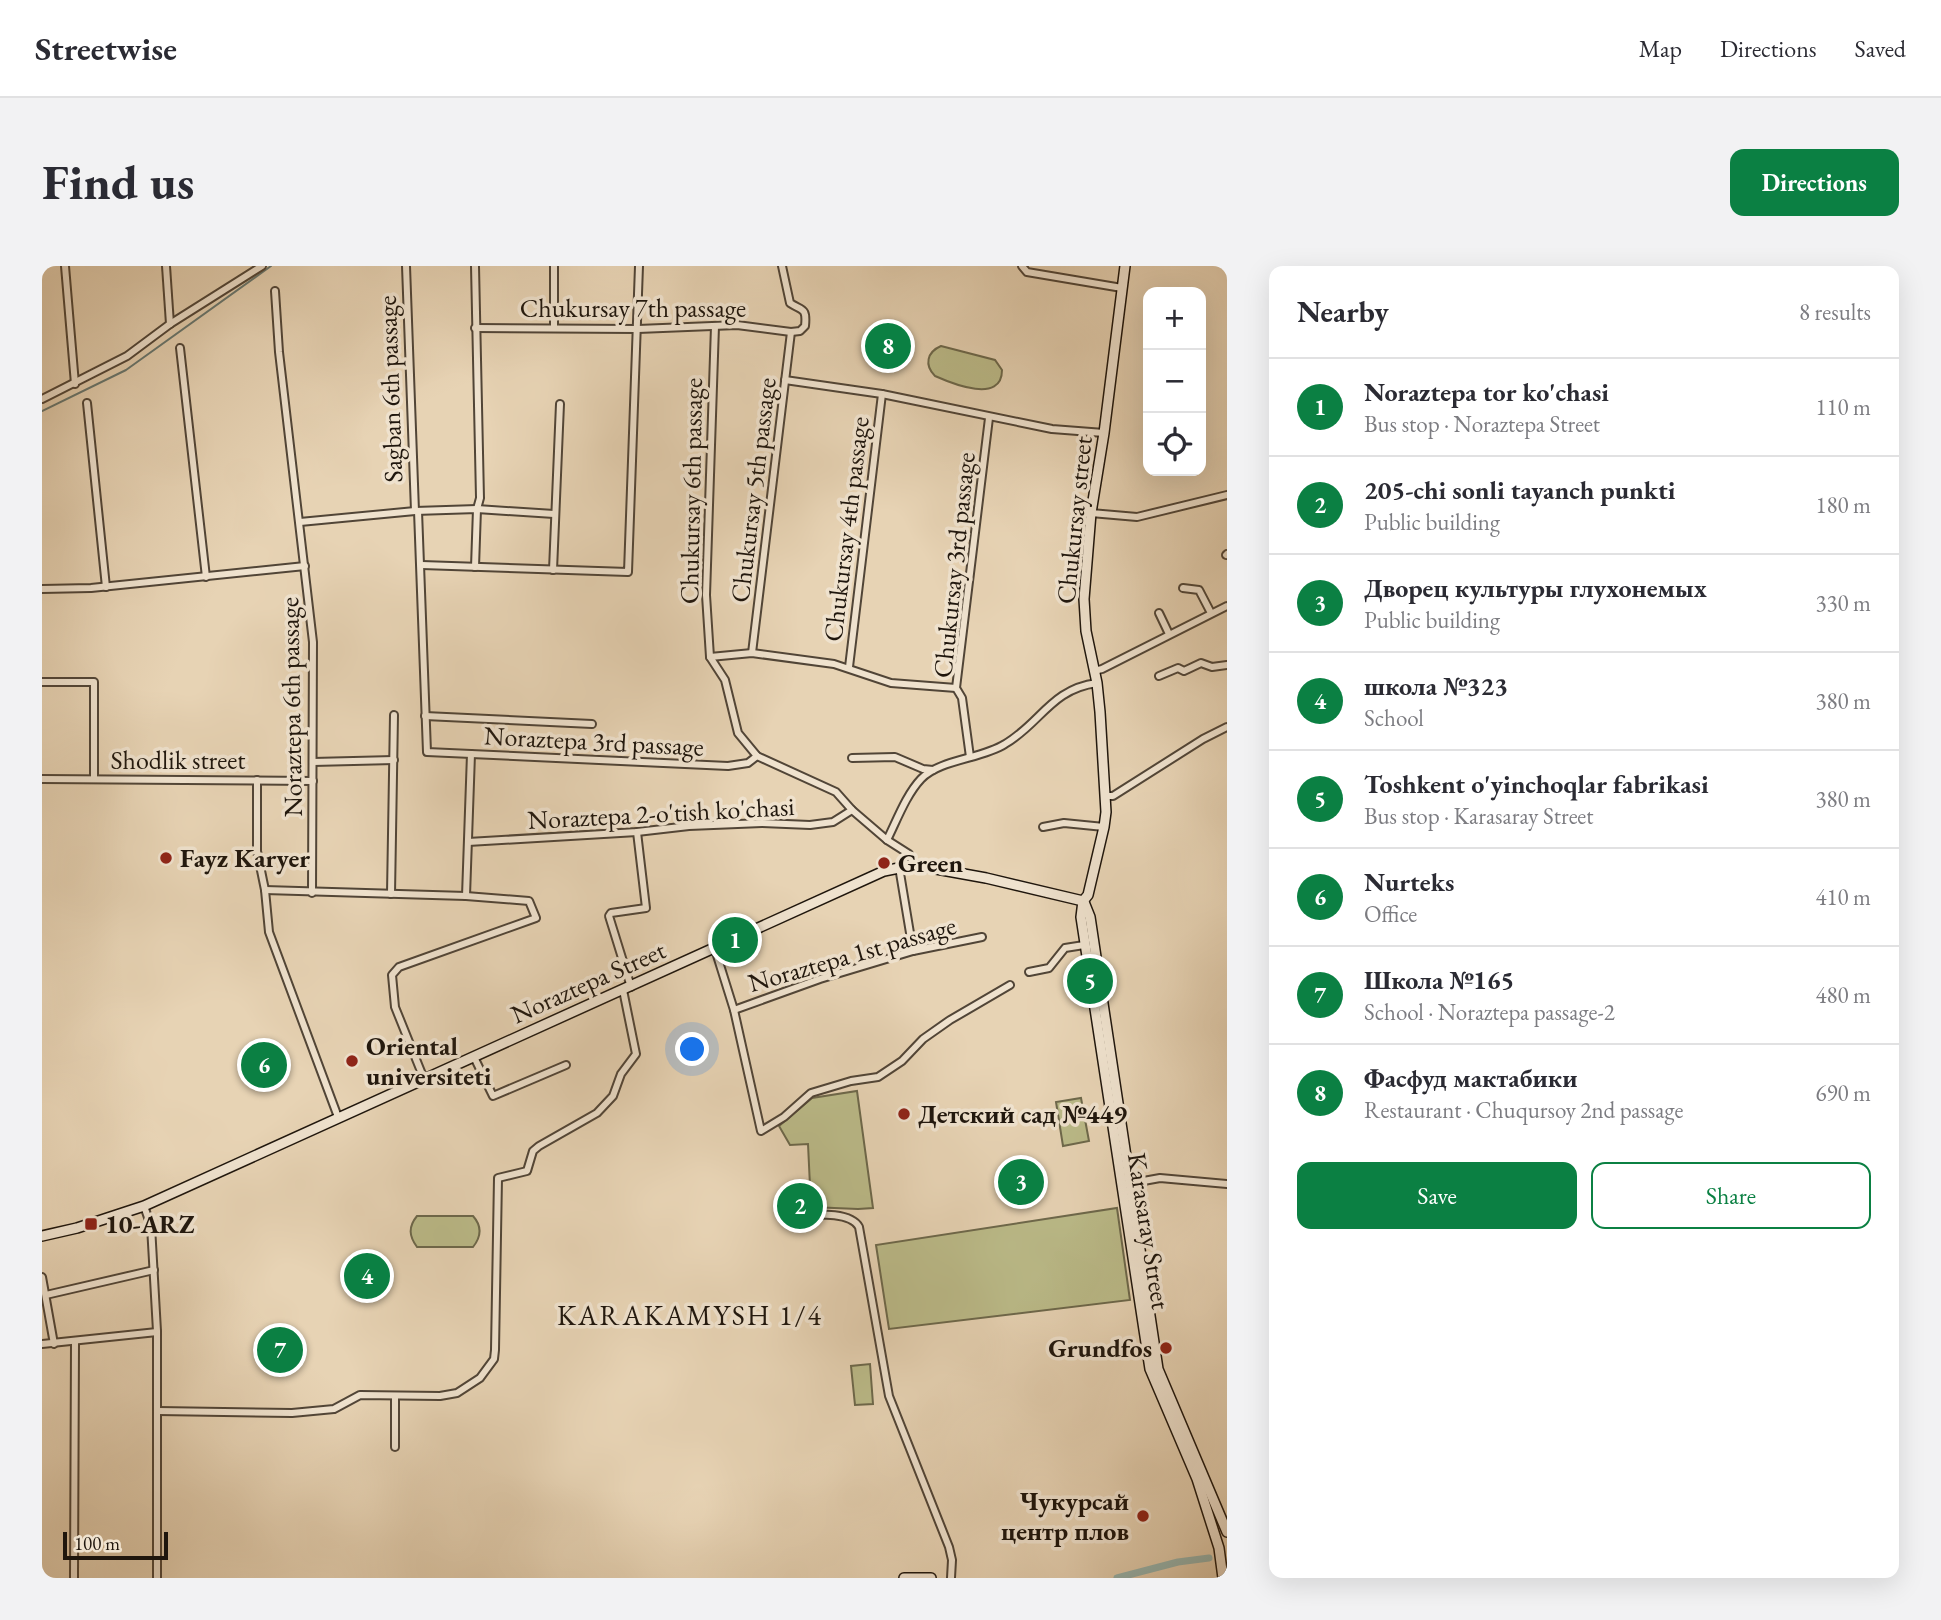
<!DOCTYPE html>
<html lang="en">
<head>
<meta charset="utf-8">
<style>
	:root { --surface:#fff; --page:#f2f2f3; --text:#2b2b33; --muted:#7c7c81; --line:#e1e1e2; --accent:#0b8043 }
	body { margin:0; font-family:"EB Garamond",serif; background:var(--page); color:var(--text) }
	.controls { position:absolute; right:21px; top:21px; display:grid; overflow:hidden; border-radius:14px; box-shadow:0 7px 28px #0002 }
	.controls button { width:63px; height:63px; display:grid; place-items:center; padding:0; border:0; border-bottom:2px solid var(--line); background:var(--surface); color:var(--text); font:35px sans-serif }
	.scale { position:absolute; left:21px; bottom:18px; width:105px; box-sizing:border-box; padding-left:7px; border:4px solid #1f160d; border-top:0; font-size:19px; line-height:24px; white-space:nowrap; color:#1f160d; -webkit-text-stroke:5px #efe2ce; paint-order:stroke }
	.you { position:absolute; left:651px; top:784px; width:24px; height:24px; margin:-18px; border:5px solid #fff; border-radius:50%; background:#1a73e8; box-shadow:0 0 0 10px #1a73e833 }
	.badge { display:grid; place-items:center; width:46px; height:46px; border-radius:50%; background:var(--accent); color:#fff; font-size:23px; font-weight:700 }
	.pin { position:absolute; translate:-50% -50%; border:4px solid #fff; box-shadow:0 2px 7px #0006 }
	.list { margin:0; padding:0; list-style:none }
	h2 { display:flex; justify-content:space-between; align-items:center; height:91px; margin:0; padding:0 28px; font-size:30px }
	h2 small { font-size:23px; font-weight:400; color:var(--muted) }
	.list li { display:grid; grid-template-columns:46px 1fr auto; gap:21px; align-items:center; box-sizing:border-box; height:98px; padding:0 28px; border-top:2px solid var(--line) }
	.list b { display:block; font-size:26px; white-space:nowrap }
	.list p { margin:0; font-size:23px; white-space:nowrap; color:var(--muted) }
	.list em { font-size:23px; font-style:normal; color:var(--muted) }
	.actions { display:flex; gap:14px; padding:21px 28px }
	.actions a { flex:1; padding:16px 0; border:2px solid var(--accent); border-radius:14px; text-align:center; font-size:24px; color:var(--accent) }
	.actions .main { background:var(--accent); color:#fff }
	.icon { flex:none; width:38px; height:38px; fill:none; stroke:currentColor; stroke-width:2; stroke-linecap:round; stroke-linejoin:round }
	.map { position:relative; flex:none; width:1185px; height:1312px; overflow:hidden; border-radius:14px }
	header { display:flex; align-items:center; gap:42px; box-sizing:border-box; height:98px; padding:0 35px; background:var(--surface); border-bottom:2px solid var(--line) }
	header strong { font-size:33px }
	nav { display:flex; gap:38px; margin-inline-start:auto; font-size:24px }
	.intro { display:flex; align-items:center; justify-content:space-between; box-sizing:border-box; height:168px; padding:0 42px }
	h1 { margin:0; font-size:49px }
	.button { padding:18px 32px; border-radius:14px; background:var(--accent); color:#fff; font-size:24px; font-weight:700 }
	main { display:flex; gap:42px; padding:0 42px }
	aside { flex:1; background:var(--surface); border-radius:14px; box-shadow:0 7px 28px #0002 }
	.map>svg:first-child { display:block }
	.green { fill:#bbbb89; stroke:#6d684b; stroke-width:2 }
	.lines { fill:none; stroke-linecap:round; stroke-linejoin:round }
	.stream { stroke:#677770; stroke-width:2 }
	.canal { stroke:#97b7b2; stroke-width:7 }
	.street-casing { stroke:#514537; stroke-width:10 }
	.secondary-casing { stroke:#1f160d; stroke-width:12 }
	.street { stroke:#efe2ce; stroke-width:6 }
	.secondary { stroke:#efe2ce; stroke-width:9 }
	.poi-dot { fill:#8f2418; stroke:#efe2ce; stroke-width:2.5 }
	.labels { text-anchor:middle; stroke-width:7; stroke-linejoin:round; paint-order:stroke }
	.street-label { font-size:26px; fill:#1f160d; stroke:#efe2ce }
	.poi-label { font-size:26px; font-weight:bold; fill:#1f160d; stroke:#efe2ce; text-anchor:start }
	.neighbourhood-label { font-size:28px; letter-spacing:2px; fill:#1f160d; stroke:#efe2ce }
</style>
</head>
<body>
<header>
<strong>Streetwise</strong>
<nav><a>Map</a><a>Directions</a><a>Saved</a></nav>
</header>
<div class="intro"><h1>Find us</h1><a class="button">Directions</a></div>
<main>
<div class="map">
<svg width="1185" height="1312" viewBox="0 0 1185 1312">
	<rect width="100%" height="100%" fill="#e7d3b4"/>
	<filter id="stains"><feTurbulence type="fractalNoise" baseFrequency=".00286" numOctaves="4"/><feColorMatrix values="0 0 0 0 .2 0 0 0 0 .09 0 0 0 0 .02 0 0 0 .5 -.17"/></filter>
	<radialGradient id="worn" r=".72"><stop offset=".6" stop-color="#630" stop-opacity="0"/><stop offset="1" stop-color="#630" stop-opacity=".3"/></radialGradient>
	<g class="green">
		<path d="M899,80l54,14 7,10c0,34 -49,14 -67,6 -11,-11 -8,-24 6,-30z"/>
		<path d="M815,825l16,117 -15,1 -47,-2 -3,-63 -18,1 -11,-19 33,-28z"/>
		<path d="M1039,832l8,43 -26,5 -7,-44z"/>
		<path d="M1075,942l13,92 -241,29 -13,-84z"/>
		<path d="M375,950h56c9,10 8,21 0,31h-56c-8,-11 -9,-20 0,-31z"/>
		<path d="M828,1098l3,40 -18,1 -4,-39z"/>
	</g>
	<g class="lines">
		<path class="stream" d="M0,145l84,-41 145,-104"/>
		<path class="canal" d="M1075,1312l61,-16 31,-4"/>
		<defs>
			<g id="street">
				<path d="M23,0l10,118"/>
				<path d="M124,0l4,58"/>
				<path d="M364,0l9,245"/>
				<path d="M433,0l5,232 -3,11 -2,58"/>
				<path d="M512,0v62"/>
				<path d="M980,0l5,6 95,16"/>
				<path d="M233,25l4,61 34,290 -1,251"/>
				<path d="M673,60l-9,269 4,62 15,23 13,53 19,23 79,36 16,18 35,30 22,14 5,11"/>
				<path d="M433,62l163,1 99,-4 54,7 9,-1 5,-5c2,-19 -3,-15 -15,-23l-8,-37"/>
				<path d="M138,82l26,229"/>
				<path d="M743,114l97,14 170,35 52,4"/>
				<path d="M0,133l85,-43 43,-32 92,-58"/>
				<path d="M45,137l19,184"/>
				<path d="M376,245l9,241 301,14 20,-3 9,-7"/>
				<path d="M1049,247l46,4 90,-22"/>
				<path d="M258,256l115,-11 62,-2 77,5"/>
				<path d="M1184,289l1,-1"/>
				<path d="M380,299l206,7 11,-306"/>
				<path d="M511,304l7,-166"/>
				<path d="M1141,322l16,2 12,23"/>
				<path d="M0,323l49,-1 214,-22"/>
				<path d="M1117,347l10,21"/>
				<path d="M710,387l39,-321"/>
				<path d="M668,391l42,-4 82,11 57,19 65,5"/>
				<path d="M807,401l33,-273"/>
				<path d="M1052,405l8,-2 125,-63"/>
				<path d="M1117,410l19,-8 6,3 17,-8 11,4 15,-2"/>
				<path d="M0,416h52v97"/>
				<path d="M383,450l167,8"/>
				<path d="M928,491l-8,-59 -6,-10 33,-270"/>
				<path d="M810,492l43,-1 28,12 10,1"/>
				<path d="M271,496l81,-2"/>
				<path d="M0,513l271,2"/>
				<path d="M215,514v71l8,39 4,42 69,185"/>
				<path d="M1064,530h7l90,-57 24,-12"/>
				<path d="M1001,561l21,-4 40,4"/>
				<path d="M845,574c10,-20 19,-45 34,-61 19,-20 61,-20 84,-35 36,-21 46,-55 92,-61"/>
				<path d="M426,576l169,-10 52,-6 73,-3 48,2 23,-3 19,-12"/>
				<path d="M857,601l14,84"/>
				<path d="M223,624l201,6 63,5 7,17 -137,49 -7,8 3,32 29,72"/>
				<path d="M349,628l3,-179"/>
				<path d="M424,630l5,-142"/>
				<path d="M673,683l19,61 27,121 23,-14 27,-24 40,-12 27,-4 24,-16 21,-22 27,-19 60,-35"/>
				<path d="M987,706l20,-4 16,-20 19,-3"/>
				<path d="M589,721l-22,-71 2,-3 35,-5 -9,-76"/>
				<path d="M692,744l86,-31 93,-28 69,-14"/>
				<path d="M432,791l19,39 73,-31"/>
				<path d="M1085,918l33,-6 67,6"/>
				<path d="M102,940l7,20 6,105v247"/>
				<path d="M747,949c19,0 61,-5 70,12l30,169 60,151 3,13 -1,18"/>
				<path d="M0,1011l12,67"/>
				<path d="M4,1029l108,-25"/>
				<path d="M0,1078l115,-12"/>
				<path d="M353,1131v50"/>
				<path d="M116,1145l134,2 42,-4 26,-14 80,1 17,-3 23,-15 14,-19 1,-9 3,-172 29,-7 6,-20 6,-5 58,-33 16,-17 8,-22 15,-20 -13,-64"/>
				<path d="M32,1312l1,-235"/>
			</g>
			<g id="secondary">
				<path d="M1083,0l-21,167 -13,80 -7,86 2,32 11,52 3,29 6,100 -2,15 -16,68 -5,6 -2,16 69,452 47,110 22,69 4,30"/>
				<path d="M1042,636l6,15 68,452 69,163"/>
				<path d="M0,970l35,-8 67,-22 740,-335 30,-6 72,13 97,23"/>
				<path d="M862,1312h27"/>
			</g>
		</defs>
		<use href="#street" class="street-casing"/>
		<use href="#secondary" class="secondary-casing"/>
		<use href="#street" class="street"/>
		<use href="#secondary" class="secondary"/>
	</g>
	<g class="poi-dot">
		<circle cx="124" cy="592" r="7"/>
		<circle cx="842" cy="597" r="7"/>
		<circle cx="310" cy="795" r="7"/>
		<circle cx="862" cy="848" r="7"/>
		<rect x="42" y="951" width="14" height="14" rx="3.5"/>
		<circle cx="1124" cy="1082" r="7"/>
		<circle cx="1101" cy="1250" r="7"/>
	</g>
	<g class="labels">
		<g class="street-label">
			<text x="591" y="51">Chukursay 7th passage</text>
			<text transform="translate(348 123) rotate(-92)" y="9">Sagban 6th passage</text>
			<text transform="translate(711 224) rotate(-83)" y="9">Chukursay 5th passage</text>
			<text transform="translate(649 225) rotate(-89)" y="9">Chukursay 6th passage</text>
			<text transform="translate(1032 254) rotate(-84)" y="9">Chukursay street</text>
			<text transform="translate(804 263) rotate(-83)" y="9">Chukursay 4th passage</text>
			<text transform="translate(912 299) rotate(-84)" y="9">Chukursay 3rd passage</text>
			<text transform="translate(249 441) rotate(-91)" y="9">Noraztepa 6th passage</text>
			<text transform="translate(552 475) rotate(3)" y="9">Noraztepa 3rd passage</text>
			<text x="136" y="503">Shodlik street</text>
			<text transform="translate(619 547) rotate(-3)" y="9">Noraztepa 2-o'tish ko'chasi</text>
			<text transform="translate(810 688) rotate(-16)" y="9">Noraztepa 1st passage</text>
			<text transform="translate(546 716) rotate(-24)" y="9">Noraztepa Street</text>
			<text transform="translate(1107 965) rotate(81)" y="9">Karasaray Street</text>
		</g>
		<g class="poi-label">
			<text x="138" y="601">Fayz Karyer</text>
			<text x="856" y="606">Green</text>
			<text x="324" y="789">Oriental<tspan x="324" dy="30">universiteti</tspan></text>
			<text x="876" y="857">Детский сад №449</text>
			<text x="63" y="967">10-ARZ</text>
			<text x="1110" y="1091" text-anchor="end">Grundfos</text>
			<text x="1087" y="1244" text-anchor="end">Чукурсай<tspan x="1087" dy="30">центр плов</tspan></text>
		</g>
		<g class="neighbourhood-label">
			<text x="648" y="1059">KARAKAMYSH 1/4</text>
		</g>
	</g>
	<rect width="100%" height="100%" filter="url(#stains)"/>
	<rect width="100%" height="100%" fill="url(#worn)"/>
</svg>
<div class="controls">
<button>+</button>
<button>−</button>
<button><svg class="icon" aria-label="locate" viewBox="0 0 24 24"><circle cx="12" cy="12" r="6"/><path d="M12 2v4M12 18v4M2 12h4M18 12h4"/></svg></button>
</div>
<div class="scale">100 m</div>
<div class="you"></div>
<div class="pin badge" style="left:693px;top:674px">1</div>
<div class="pin badge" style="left:758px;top:940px">2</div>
<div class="pin badge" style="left:979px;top:916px">3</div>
<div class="pin badge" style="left:325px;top:1010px">4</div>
<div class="pin badge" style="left:1048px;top:715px">5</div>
<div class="pin badge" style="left:222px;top:799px">6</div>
<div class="pin badge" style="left:238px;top:1084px">7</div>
<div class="pin badge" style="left:846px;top:80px">8</div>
</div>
<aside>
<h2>Nearby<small>8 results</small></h2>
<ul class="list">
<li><span class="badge">1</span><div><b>Noraztepa tor ko'chasi</b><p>Bus stop · Noraztepa Street</p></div><em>110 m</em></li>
<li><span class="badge">2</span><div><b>205-chi sonli tayanch punkti</b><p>Public building</p></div><em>180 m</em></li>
<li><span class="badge">3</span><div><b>Дворец культуры глухонемых</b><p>Public building</p></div><em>330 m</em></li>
<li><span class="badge">4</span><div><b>школа №323</b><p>School</p></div><em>380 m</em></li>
<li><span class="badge">5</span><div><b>Toshkent o'yinchoqlar fabrikasi</b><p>Bus stop · Karasaray Street</p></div><em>380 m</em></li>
<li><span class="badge">6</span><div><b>Nurteks</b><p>Office</p></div><em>410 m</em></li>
<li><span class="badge">7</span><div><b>Школа №165</b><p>School · Noraztepa passage-2</p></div><em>480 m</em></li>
<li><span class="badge">8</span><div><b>Фасфуд мактабики</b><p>Restaurant · Chuqursoy 2nd passage</p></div><em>690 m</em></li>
</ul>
<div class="actions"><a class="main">Save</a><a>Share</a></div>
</aside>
</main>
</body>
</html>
